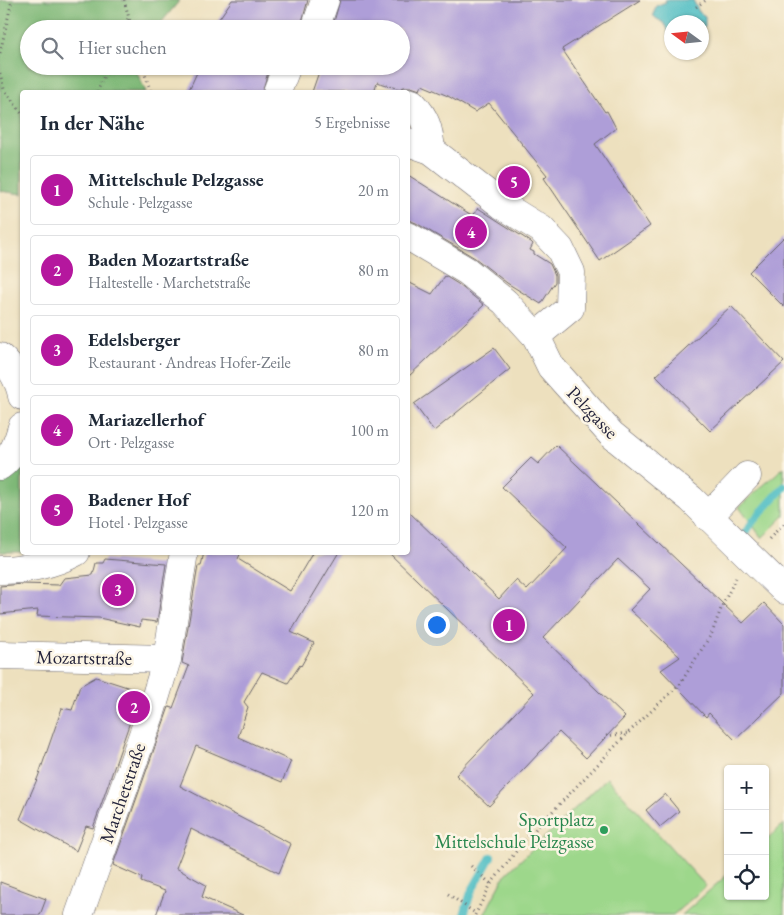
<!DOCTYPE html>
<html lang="de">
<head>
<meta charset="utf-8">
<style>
	:root { --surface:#fff; --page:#f2f2f3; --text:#1f2937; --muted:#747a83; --line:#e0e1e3; --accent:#b5179e }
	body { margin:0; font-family:"EB Garamond",serif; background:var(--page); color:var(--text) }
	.controls { position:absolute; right:15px; bottom:15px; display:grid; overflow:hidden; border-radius:5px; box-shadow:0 1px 4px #0004 }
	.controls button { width:45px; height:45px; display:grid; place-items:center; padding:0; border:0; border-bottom:1px solid var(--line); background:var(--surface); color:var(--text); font:25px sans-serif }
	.compass { position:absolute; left:664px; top:15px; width:45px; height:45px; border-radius:50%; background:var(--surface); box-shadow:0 1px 4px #0004; rotate:285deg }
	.you { position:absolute; left:436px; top:624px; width:18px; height:18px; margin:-12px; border:4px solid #fff; border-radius:50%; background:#1a73e8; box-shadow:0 0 0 8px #1a73e833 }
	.badge { display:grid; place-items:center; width:32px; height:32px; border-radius:50%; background:var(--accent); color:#fff; font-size:16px; font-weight:700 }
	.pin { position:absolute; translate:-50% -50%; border:2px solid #fff; box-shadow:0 1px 5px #0006 }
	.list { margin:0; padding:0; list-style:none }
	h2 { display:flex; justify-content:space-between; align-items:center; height:65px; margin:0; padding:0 20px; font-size:21px }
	h2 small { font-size:16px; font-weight:400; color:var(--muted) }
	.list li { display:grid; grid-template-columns:32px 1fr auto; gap:15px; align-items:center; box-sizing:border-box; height:70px; margin:0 10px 10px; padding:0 10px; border:1px solid var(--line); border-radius:5px }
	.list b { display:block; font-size:19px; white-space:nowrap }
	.list p { margin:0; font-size:16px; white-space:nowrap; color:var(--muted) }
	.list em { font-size:16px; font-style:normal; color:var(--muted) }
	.icon { flex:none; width:28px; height:28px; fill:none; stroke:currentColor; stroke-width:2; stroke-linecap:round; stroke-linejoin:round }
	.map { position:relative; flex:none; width:784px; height:915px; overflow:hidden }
	.search { position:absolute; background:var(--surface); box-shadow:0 1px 4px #0004; left:20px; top:20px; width:390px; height:55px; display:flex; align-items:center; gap:12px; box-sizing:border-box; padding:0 18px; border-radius:28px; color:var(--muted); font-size:19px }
	.panel { position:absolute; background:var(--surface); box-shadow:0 1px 4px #0004; left:20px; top:90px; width:390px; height:465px; border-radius:5px }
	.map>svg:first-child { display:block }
	.green { fill:#9dd78b; stroke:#607c63 }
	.forest { fill:#7eb877; stroke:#506d59 }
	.water { fill:#4fbec4; stroke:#387080 }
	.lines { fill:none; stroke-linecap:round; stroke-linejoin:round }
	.stream { stroke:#4fbec4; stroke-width:8 }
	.building { fill:#ae9ed8 }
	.minor-casing { stroke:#696469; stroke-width:29 }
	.path { stroke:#696469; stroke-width:3; stroke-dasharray:1 4; stroke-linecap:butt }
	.minor { stroke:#fff; stroke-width:28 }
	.leisure-dot { fill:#2e9e5b; stroke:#fcf5e5; stroke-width:2 }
	.labels { text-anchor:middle; stroke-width:5; stroke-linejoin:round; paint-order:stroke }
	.street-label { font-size:19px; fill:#22223b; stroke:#fcf5e5 }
	.leisure-label { font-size:19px; fill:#27864d; stroke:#fcf5e5; text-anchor:end }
</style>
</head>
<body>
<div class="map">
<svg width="784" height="915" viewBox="0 0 784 915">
	<rect width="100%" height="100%" fill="#fcf5e5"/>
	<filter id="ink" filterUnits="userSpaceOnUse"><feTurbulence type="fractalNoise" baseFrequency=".02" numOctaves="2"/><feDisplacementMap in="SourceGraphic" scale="10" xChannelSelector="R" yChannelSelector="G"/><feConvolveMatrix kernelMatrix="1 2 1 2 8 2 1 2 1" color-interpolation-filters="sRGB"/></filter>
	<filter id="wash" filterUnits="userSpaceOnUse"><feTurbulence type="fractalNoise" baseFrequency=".0096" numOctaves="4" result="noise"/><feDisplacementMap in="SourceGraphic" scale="20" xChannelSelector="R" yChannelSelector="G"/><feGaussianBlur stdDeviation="1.12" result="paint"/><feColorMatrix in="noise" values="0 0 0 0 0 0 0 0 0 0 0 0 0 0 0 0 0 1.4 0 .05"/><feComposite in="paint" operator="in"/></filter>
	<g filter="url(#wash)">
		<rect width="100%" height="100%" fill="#ede0be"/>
		<g class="green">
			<path d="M784,467v49l-22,22 -23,-31z"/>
			<path d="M607,778l99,108 -33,29h-189l21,-40z"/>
			<path d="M784,824v91h-102l46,-41v22h37v-55z"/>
		</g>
		<g class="forest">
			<path d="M0,0h180l-24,29h-127v37h105l12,26h-124v102l-22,-3z"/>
			<path d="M22,454v98h-22v-71l5,-3z"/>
		</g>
		<path class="water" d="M665,0h28l6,12 6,4v11l-3,3v-8h-30l-1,20c-5,-5 -1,-10 -5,-16 -3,-6 -9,-5 -13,-11l3,-9 10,-4z"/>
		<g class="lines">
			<g class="stream">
				<path d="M741,539l13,-19 30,-33"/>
				<path d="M464,915l7,-23 20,-35"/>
			</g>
		</g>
		<g id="blocks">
			<g class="building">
				<path d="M232,0h76l-8,29h-88z"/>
				<path d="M340,0h300l-78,49 43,63 2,-1 9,17 -21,16 55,82 -50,35 -56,-83 3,-3 -58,-72 -14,9 -27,-16 -26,-11 -2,5 -9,-3h-7l-4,2 -23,-7 -3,10h-62l9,-26h80v-37h-69z"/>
				<path d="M200,66h70l-8,26h-74z"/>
				<path d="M408,175l65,41 5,-8 53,34 2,2 -3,6 4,2v2l16,10 5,11v7l-14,22 -34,-21 -32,-25 -59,-35 -8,-3z"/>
				<path d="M784,237v70l-35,-35z"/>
				<path d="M445,276l13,8 26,21 -76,72v-95l24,12z"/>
				<path d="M731,306l53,56 -74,69 -54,-55z"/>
				<path d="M494,348l16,21 -76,62 -20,-27z"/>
				<path d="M556,445l187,178 21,-20 20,21v69l-49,47 -26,-27 -3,4 -45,-47 19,-13 -50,-47 20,-21 -32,-30 -75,79 82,79 -39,41 -27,-26 -70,74 -33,-31 78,-82 -146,-141h20v-41l91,88 17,-19 11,10 40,-42 -65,-61 29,-29 7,6z"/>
				<path d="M204,552h37l-3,7 52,32 23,-39h26l-48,80 23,11 -13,23 -1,-1 -12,18 -26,-11 -18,30 4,5 -10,30 53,24 -9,21 -86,-36 -16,40 111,58 -12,29 -88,-44 -15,39 30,17 -4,12 41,18h-87l9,-24 -24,-9 1,-4 -29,-13 56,-158 4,1 16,-42 -7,-3 16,-97h3z"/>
				<path d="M105,559l61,5 -9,58 -16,-2 -1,7 -41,-9 -62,-2 1,-6 -38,4v-28l22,-2 37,1 5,-7 29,-3 3,-12h7z"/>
				<path d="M96,677l31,10 13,6 -47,135 -7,-2 -10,25 -56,-32 18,-42 24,-69 10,2 8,-24z"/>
				<path d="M665,794l14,17 -19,16 -14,-17z"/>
				<path d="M0,882l46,17 -6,16h-40z"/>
			</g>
		</g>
	</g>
	<g filter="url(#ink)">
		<use href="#blocks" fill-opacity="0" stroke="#696469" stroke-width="1"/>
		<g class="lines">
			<defs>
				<g id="minor">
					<path d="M315,29l10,-29"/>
					<path d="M277,92l10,-26"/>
					<path d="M408,102l4,1c14,15 17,26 19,47"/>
					<path d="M408,142l23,8 71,55 39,24 19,20 11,23 -1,36 -34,28"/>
					<path d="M408,236l59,35 38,31 31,34 15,31 60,67 80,65 93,91"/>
					<path d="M0,357c11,9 20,26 22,39"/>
					<path d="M0,466c13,-9 18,-25 22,-39"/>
					<path d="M708,517l39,-41"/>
					<path d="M0,570c24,0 54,-6 76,-18"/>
					<path d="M0,655l167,4"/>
					<path d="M79,915l72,-203 16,-53 17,-107"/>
				</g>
			</defs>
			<use href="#minor" class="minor-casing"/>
			<g class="path">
				<path d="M124,0l8,29"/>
				<path d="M696,7l10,-7"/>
				<path d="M124,29l4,-11"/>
				<path d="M0,53l12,-53"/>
				<path d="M142,66l9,26"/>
				<path d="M0,73l4,16 18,25"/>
				<path d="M97,92l11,-26"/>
				<path d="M769,539l15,-16"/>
				<path d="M606,736l22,-3"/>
				<path d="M471,866l20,18"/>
				<path d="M448,894l27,19"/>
				<path d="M475,915l16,-31 33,-43 104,-108 52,-49 32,-51 10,-27 14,-28"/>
			</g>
			<use href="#minor" class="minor"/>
		</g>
	</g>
	<circle class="leisure-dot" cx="604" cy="830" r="5"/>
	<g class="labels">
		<g class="street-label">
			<text transform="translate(593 412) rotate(46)" y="7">Pelzgasse</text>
			<text transform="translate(84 657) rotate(1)" y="7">Mozartstraße</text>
			<text transform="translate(122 793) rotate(-71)" y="7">Marchetstraße</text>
		</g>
		<g class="leisure-label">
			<text x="594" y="826">Sportplatz<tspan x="594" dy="22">Mittelschule Pelzgasse</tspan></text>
		</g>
	</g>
</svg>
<div class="controls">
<button>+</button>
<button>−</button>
<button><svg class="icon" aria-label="locate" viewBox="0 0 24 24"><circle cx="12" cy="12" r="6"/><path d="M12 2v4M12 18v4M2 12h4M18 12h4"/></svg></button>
</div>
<svg class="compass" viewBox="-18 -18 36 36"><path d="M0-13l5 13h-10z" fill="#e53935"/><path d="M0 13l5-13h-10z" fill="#747a83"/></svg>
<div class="you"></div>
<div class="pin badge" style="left:509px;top:625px">1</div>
<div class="pin badge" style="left:134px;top:707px">2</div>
<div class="pin badge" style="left:118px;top:590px">3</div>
<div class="pin badge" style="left:471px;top:232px">4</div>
<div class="pin badge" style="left:514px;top:182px">5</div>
<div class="search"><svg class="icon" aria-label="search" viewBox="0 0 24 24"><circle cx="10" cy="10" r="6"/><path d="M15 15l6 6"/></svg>Hier suchen</div>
<section class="panel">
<h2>In der Nähe<small>5 Ergebnisse</small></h2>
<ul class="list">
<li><span class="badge">1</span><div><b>Mittelschule Pelzgasse</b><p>Schule · Pelzgasse</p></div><em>20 m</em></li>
<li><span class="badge">2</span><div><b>Baden Mozartstraße</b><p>Haltestelle · Marchetstraße</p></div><em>80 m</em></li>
<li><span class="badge">3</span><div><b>Edelsberger</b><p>Restaurant · Andreas Hofer-Zeile</p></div><em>80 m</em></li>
<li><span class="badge">4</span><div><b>Mariazellerhof</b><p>Ort · Pelzgasse</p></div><em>100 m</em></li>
<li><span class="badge">5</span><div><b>Badener Hof</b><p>Hotel · Pelzgasse</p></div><em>120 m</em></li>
</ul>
</section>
</div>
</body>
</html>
